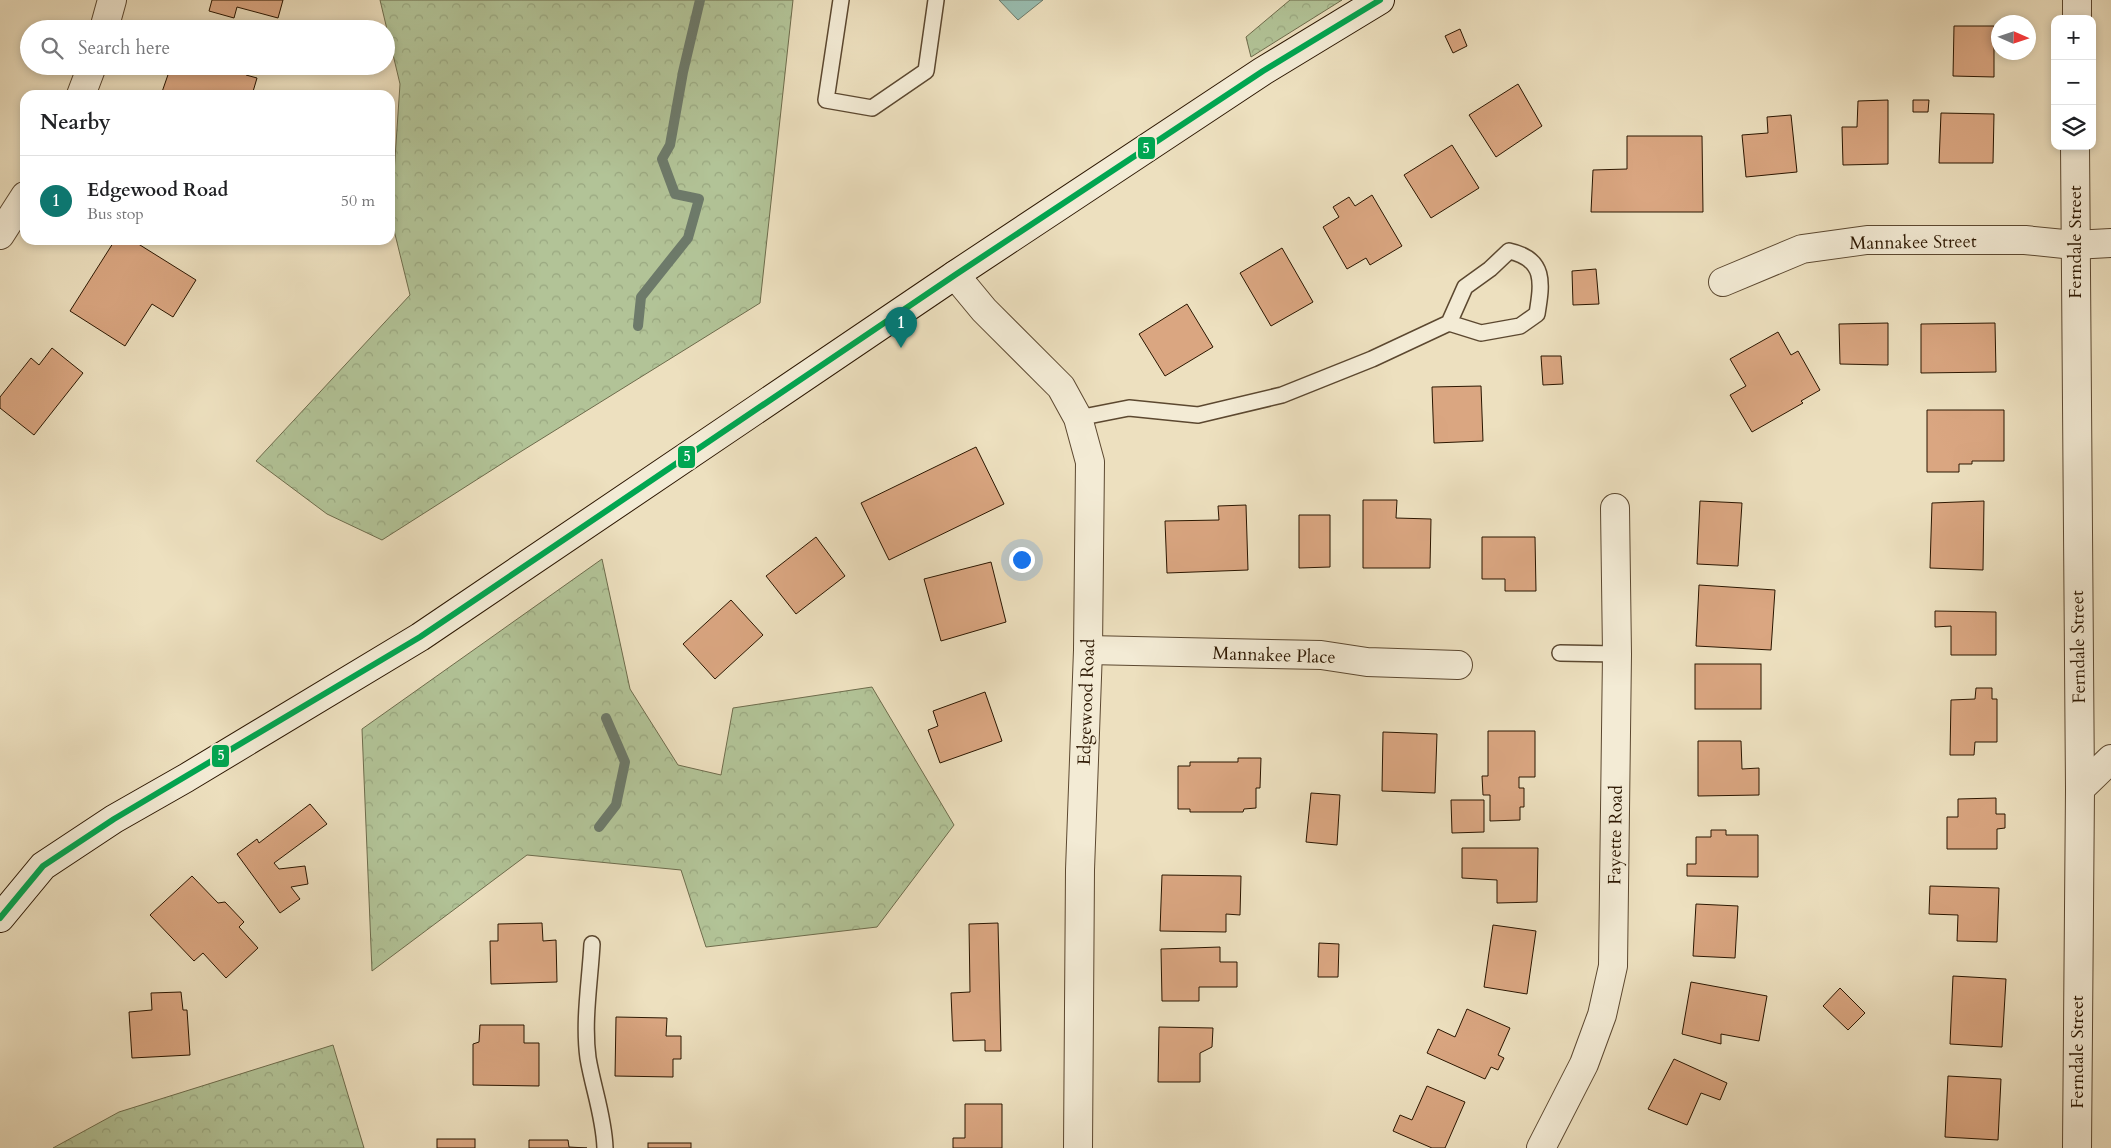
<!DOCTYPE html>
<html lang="en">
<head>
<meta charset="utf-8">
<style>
	:root { --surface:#fff; --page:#f2f2f2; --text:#202124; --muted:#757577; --line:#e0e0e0; --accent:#0f766e }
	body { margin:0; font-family:Cardo,serif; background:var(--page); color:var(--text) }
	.controls { position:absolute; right:15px; top:15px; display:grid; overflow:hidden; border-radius:10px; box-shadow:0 2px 8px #0003 }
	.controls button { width:45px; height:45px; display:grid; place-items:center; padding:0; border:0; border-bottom:1px solid var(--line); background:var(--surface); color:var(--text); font:25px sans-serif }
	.compass { position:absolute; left:1991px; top:15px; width:45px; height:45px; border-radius:50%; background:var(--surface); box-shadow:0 2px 8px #0003; rotate:93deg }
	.you { position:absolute; left:1021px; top:559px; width:18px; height:18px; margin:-12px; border:4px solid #fff; border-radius:50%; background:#1a73e8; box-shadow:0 0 0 8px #1a73e833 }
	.badge { display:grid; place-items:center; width:32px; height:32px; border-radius:50%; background:var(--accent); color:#fff; font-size:16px; font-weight:700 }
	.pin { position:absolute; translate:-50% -41px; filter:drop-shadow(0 1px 2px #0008) }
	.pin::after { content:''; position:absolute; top:26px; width:18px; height:15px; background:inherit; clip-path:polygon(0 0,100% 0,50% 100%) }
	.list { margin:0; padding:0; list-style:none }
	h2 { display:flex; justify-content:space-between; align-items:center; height:65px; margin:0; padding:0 20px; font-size:21px }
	h2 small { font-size:16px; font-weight:400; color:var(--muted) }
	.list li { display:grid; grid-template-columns:32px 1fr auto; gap:15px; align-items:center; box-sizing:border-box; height:90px; padding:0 20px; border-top:1px solid var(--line) }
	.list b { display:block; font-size:19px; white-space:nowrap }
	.list p { margin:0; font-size:16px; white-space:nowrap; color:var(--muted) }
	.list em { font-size:16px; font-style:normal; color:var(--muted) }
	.icon { flex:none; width:28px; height:28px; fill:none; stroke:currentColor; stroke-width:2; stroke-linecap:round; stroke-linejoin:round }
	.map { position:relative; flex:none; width:2111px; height:1148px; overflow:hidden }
	.search { position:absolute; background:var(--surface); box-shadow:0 2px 8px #0003; left:20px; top:20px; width:375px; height:55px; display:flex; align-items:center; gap:12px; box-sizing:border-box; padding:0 18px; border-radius:28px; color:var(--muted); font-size:19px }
	.panel { position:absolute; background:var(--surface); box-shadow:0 2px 8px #0003; left:20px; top:90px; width:375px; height:155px; border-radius:15px }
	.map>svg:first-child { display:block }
	.forest { fill:url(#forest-crowns); stroke:#6e6c4c }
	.water { fill:#99bdb0; stroke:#6d7a6a }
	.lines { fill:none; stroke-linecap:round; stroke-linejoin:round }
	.stream { stroke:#6d7a6a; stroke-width:10 }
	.building { fill:#daa681; stroke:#2b1600 }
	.service-casing { stroke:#5c4830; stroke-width:18 }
	.minor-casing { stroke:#5c4830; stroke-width:30 }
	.secondary-casing { stroke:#2b1600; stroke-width:30 }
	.service { stroke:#f3ebd5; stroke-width:15 }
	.minor { stroke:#f3ebd5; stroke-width:28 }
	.secondary { stroke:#f3ebd5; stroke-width:28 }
	.bus-1-casing { stroke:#f3ebd5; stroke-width:10 }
	.bus-1 { stroke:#00a651; stroke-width:6 }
	.labels { text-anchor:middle; stroke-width:4; stroke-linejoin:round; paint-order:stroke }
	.street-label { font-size:18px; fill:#2b1600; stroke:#f3ebd5 }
	.line-badge { stroke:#f3ebd5; stroke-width:2 }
	.badge-label { font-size:14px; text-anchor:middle; font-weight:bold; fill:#fff }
</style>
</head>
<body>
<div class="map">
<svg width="2111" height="1148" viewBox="0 0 2111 1148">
	<defs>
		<pattern id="forest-crowns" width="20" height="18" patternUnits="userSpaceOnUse" patternTransform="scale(1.25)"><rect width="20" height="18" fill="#b2c397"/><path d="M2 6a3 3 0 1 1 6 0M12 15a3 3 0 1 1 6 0" fill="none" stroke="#99a780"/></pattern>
	</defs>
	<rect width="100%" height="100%" fill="#ede0bf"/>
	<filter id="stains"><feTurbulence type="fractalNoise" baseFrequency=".004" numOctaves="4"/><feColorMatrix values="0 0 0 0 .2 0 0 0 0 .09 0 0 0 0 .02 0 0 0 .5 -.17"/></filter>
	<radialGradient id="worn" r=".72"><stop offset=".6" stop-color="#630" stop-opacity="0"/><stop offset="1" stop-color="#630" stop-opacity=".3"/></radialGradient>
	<g class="forest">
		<path d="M380,0h413l-33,303 -243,151 -135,86 -55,-26 -71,-53 154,-166 -19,-77 9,-134z"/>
		<path d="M1290,0h52l-91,57 -5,-20z"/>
		<path d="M602,559l28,130 48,76 43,10 12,-67 139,-21 82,138 -77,102 -171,20 -25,-77 -154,-15 -155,116 -10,-242z"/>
		<path d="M333,1045l31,103h-311l66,-36z"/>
	</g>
	<path class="water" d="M999,0h44l-25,20z"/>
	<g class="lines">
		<g class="stream">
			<path d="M638,326l3,-29 47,-59 11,-39 -24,-5 -13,-35 8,-14 13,-73 17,-72"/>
			<path d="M599,827l17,-22 9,-43 -19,-44"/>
		</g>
	</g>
	<g class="building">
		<path d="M212,0h71l-5,18 -41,-11 -3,11 -25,-7z"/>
		<path d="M185,22l22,7h-24z"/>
		<path d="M1954,26h40v51l-41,-1z"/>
		<path d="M1460,29l7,17 -14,7 -8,-17z"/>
		<path d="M171,66h78l-3,9 11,3 -5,17h-81l-9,-3z"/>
		<path d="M1518,84l24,42 -46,31 -27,-42z"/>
		<path d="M1888,100v64l-45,1 -1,-38h15l1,-26z"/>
		<path d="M1913,100h16l-1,12h-15z"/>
		<path d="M1941,113l53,1 -1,49h-54z"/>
		<path d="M1791,115l6,57 -51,5 -4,-42 26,-2 -1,-16z"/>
		<path d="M1627,136h75l1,76h-112l2,-42 34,-1z"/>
		<path d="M1452,145l27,43 -48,30 -27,-43z"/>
		<path d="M1372,195l30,51 -32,19 -4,-7 -19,11 -24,-42 16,-10 -6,-10 16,-10 6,9z"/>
		<path d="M115,240h17l64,40 -23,37 -21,-13 -27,42 -55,-35z"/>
		<path d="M1282,248l31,54 -42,24 -31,-53z"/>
		<path d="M1596,269l3,35 -26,1 -1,-34z"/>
		<path d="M1187,304l26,43 -48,29 -26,-42z"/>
		<path d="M1888,323v42l-48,-1 -1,-40z"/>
		<path d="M1995,323l1,49 -75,1v-49z"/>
		<path d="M1778,332l13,23 7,-4 22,39 -19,11 2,2 -51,29 -22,-37 16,-9 -16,-27z"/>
		<path d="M52,348l31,25 -49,62 -34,-27v-11l31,-39 8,7z"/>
		<path d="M1541,356h20l2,28 -20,1z"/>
		<path d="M1481,386l2,55 -49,2 -2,-56z"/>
		<path d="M1927,410h77v51h-32v3h-13v8h-32z"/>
		<path d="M976,447l28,57 -115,56 -28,-57z"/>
		<path d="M1363,500h34l-1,18 35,1 -1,49h-67z"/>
		<path d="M1700,501l42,2 -4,63 -41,-2z"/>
		<path d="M1984,501l-1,69 -53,-2 2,-65z"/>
		<path d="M1246,505l2,65 -81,3 -2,-52 54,-1 -1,-14z"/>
		<path d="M1299,515h31v52l-31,1z"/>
		<path d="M816,537l29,39 -49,38 -30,-38z"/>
		<path d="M1482,537h53l1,54h-31v-12h-23z"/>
		<path d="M991,562l15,60 -65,19 -17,-62z"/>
		<path d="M1699,585l76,5 -4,60 -75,-4z"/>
		<path d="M731,600l32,35 -48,44 -32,-35z"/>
		<path d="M1935,611l61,1v43h-45v-29l-16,1z"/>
		<rect x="1695" y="664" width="66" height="45"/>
		<path d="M1976,688h16v11h5v43h-22l-1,13h-24l1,-55 24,-1z"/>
		<path d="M985,692l17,49 -62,22 -12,-33 10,-4 -5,-15z"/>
		<path d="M1488,731h47v46h-16v11h5v19h-4v13l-30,1v-26h-7l-1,-19h6z"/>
		<path d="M1383,732l54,2 -2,59 -53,-2z"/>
		<path d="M1698,741h43l1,28 17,-1v27l-61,1z"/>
		<path d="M1238,758h23l-1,30h-4v20l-12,1 -1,3h-53v-3h-12v-43h12v-4h48z"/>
		<path d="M1311,793l29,2 -3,50 -31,-3z"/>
		<path d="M1996,798v16h9v14l-8,1v20h-50v-32h11v-18z"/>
		<path d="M1451,800h33v32l-32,1z"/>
		<path d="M310,804l17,20 -53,39 5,6 26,-3 3,18 -17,3 9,12 -20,14 -43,-59 20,-15 2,4z"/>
		<path d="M1711,830h15v5h32v42l-71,-1v-12h9v-27h15z"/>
		<path d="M1462,848h76l-1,54 -40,1v-23l-35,-2z"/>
		<path d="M1162,875l79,1 -1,39 -14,-1v18l-66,-1z"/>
		<path d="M192,876l26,27 7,-1 19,20 -5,5 19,21 -32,30 -23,-25 -9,8 -44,-46z"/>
		<path d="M1930,886l69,2 -2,54 -40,-1 1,-26 -29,-1z"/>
		<path d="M1696,904l42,2 -3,52 -42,-2z"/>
		<path d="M542,923l1,18 13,-1 1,42 -66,2 -1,-43h8v-17z"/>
		<path d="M998,923l3,128h-16v-11l-32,1 -2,-48 19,-1 -1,-68z"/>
		<path d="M1493,925l43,6 -9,63 -43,-7z"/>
		<path d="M1319,943l20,1 -1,33h-20z"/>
		<path d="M1220,947v15h17v25h-38v14h-37l-1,-52z"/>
		<path d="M1953,976l53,3 -4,68 -52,-3z"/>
		<path d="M1691,982l76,14 -8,45 -38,-7v10l-39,-10z"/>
		<path d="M1840,988l25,25 -17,17 -25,-24z"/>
		<path d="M181,992l2,18h4l3,45 -58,3 -3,-46 23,-2 -1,-17z"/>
		<path d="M1467,1009l43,19 -12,27 6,3 -6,12 -7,-3 -6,12 -58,-26 11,-24 17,8z"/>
		<path d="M616,1017l51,1 -1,18h15v23h-8v18l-58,-1z"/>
		<path d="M480,1025h44v18h15v43l-66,-1v-41l6,-2z"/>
		<path d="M1159,1027l54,1 -1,19 -12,6v29h-42z"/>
		<path d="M1674,1059l53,24 -7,17 -19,-7 -14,32 -39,-16z"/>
		<path d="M1948,1076l53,3 -3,61 -53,-3z"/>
		<path d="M1427,1086l38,16 -20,46h-13l-39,-17 7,-16 12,5z"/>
		<path d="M965,1104h37v44h-49v-10h12z"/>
		<rect x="437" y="1139" width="38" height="9"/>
		<path d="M529,1140h39l1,7 18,1h-58z"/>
		<rect x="648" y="1143" width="43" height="5"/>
	</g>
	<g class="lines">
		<defs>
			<g id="service">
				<path d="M841,0l-15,100 46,8 54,-37 10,-71"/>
				<path d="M1078,418l51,-10 69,7 84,-20 90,-36 77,-36 32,10 39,-7 17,-12c5,-31 9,-55 -28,-63l-19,18 -25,18 -16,36"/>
				<path d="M1560,653l57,1"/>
				<path d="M592,944c-2,37 -9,77 -4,114 5,30 16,59 17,90"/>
			</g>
			<g id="minor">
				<path d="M2077,19v-19"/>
				<path d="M104,29l8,-29"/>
				<path d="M81,95l11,-29"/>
				<path d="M2075,146l5,643 -3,359"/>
				<path d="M0,235l25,-39"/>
				<path d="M955,275l29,35 77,77 17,31 12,44 -2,188 -8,220 -2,278"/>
				<path d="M1723,282l79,-33 65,-9h158l49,5 37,-2"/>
				<path d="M1088,650l233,5 46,7 91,3"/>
				<path d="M2080,789l31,-30"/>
				<path d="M1541,1148l43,-84 18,-49 11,-49 4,-312 -2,-146"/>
			</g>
			<path id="secondary" d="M0,918l43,-52 71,-47 72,-41 234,-141 535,-362 308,-204 117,-71"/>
		</defs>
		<use href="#service" class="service-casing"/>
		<use href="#minor" class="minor-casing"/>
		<use href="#secondary" class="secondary-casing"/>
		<use href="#service" class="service"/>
		<use href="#minor" class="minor"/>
		<use href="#secondary" class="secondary"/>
		<defs>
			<path id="bus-1" d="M0,918l43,-52 71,-47 306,-182 535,-362 308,-204 117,-71"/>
		</defs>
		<use href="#bus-1" class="bus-1-casing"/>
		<use href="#bus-1" class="bus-1"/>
	</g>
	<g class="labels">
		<g class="street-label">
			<text transform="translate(1913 242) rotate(-1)" y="6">Mannakee Street</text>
			<text transform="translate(2075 242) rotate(-90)" y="6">Ferndale Street</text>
			<text transform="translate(2078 647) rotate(-91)" y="6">Ferndale Street</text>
			<text transform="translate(1274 655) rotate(2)" y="6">Mannakee Place</text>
			<text transform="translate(1086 702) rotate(-88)" y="6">Edgewood Road</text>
			<text transform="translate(1615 835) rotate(-89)" y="6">Fayette Road</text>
			<text transform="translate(2077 1052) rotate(-90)" y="6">Ferndale Street</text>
		</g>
	</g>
	<g class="line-badge">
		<rect x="1137" y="136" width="19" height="24" rx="5" fill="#00a651"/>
		<rect x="677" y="445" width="19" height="24" rx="5" fill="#00a651"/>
		<rect x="211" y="744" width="19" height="24" rx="5" fill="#00a651"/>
	</g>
	<g class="badge-label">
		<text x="1146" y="153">5</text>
		<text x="687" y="461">5</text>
		<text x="221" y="760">5</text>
	</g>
	<rect width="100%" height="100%" filter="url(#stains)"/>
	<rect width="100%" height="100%" fill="url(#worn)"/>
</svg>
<div class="controls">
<button>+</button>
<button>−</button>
<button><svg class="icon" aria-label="layers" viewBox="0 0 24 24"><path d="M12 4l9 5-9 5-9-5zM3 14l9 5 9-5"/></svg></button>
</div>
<svg class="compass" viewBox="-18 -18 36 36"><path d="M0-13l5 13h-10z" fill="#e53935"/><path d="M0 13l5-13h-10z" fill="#757577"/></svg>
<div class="you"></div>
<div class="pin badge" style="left:901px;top:348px">1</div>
<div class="search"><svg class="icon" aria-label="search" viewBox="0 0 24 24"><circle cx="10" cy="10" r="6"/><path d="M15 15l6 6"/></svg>Search here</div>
<section class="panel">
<h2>Nearby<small></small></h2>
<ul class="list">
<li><span class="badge">1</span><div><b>Edgewood Road</b><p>Bus stop</p></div><em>50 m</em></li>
</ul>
</section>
</div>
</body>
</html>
